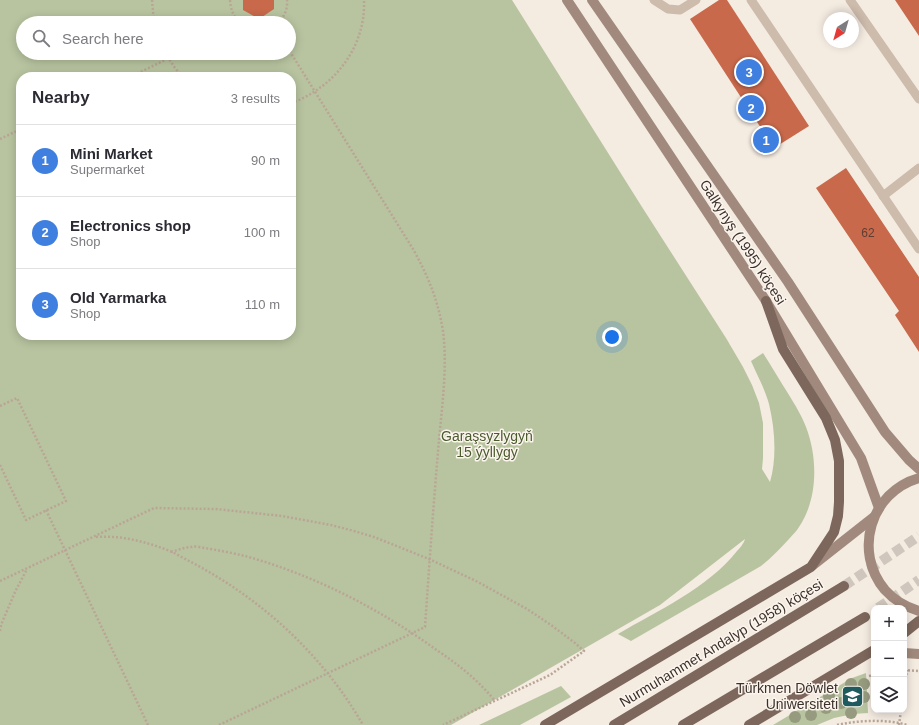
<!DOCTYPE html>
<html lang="en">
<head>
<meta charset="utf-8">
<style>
	:root { --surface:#fff; --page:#f2f2f3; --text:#2b2b33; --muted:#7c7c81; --line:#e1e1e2; --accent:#1f5a5e }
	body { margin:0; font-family:Helvetica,sans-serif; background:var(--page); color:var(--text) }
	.controls { position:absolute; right:12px; bottom:12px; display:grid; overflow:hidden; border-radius:8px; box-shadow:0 2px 10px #0003 }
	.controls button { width:36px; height:36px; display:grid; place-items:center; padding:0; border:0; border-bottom:1px solid var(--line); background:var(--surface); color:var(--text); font:20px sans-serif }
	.compass { position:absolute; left:823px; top:12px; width:36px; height:36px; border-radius:50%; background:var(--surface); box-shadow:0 2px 10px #0003; rotate:217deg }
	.you { position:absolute; left:612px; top:337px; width:14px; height:14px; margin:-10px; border:3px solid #fff; border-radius:50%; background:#1a73e8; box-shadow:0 0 0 6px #1a73e833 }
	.badge { display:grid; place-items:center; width:26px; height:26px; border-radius:50%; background:var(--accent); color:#fff; font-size:13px; font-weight:700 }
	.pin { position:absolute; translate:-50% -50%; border:2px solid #fff; box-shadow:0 1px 4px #0006 }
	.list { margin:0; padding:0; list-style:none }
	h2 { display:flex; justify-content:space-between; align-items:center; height:52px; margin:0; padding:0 16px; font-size:17px }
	h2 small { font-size:13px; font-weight:400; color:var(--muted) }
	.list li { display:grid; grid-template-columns:26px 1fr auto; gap:12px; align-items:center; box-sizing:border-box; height:72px; padding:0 16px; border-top:1px solid var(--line) }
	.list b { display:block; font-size:15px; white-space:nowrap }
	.list p { margin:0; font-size:13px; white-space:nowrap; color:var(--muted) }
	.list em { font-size:13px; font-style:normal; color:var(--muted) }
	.icon { flex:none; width:22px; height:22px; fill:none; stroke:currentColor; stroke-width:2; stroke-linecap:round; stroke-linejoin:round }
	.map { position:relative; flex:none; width:919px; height:725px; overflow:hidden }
	.search { position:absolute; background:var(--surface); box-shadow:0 2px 10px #0003; left:16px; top:16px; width:280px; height:44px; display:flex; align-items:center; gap:10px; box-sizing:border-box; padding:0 14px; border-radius:22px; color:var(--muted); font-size:15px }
	.panel { position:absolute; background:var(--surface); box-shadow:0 2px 10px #0003; left:16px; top:72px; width:280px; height:268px; border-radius:16px }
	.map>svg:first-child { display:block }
	.green { fill:#b8c4a0; fill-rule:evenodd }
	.building { fill:#c8694b }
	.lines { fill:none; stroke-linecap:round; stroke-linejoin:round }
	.primary-tunnel { stroke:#cfc6bd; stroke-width:10; stroke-dasharray:10 5; stroke-linecap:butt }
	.path { stroke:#b9a596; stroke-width:2.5; stroke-dasharray:2 2; stroke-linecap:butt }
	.lane { stroke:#cdbbac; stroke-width:9 }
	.secondary { stroke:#a18a7d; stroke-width:10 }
	.primary { stroke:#7d675c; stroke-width:10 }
	.tree { fill:#969b7f }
	.labels { text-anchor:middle; stroke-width:3; stroke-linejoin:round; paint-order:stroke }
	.number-label { font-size:12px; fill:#5e3e33 }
	.street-label { font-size:14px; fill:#3b302b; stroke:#fbf5ee }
	.park-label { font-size:14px; fill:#4a5a2e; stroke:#fbf5ee }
	.poi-label { font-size:14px; fill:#3b302b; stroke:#fbf5ee; text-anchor:end }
</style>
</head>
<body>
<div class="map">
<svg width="919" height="725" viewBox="0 0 919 725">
	<rect width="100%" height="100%" fill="#f4ebe1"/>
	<g class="green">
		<path d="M0,0h512l130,207 84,131 17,29 9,18 7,18 4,20v35l-1,11 8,13c7,-24 5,-53 -1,-78 -4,-15 -12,-29 -18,-43l12,-8c9,14 17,28 26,42 6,10 13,21 17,32 12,31 12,72 -7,100 -3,5 -7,8 -10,12 -9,10 -18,19 -28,27l-130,75 -13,-7c39,-23 90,-46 119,-83 3,-3 7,-8 8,-12l-85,66 -209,120h-451zM23,23h266v30h-266zM21,77h270v258h-270z"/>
		<path d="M866,673l2,40 -15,1 -19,4 -17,7h-44l79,-47z"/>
		<path d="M561,686l10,11 -51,28h-41z"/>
	</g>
	<g class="building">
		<path d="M243,0h31v9l-15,10 -16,-9z"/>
		<path d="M719,0h8l82,126 -35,22 -84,-129z"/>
		<path d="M895,0h24v36z"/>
		<path d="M846,168l73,109v75l-24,-37 4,-4 -83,-123z"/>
	</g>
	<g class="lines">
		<g class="primary-tunnel">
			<path d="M844,586l75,-50"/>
			<path d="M878,608l41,-28"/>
		</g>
		<g class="path">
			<path d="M152,0l2,23"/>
			<path d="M230,0c1,10 3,16 10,23"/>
			<path d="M225,23l10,-6"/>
			<path d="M278,23c6,-6 10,-14 9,-23"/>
			<path d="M165,53l10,15 8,9"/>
			<path d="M130,77l35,-17 12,-7"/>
			<path d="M291,103c43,-15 75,-56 73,-103"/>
			<path d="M0,139l21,-10"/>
			<path d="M0,406l17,-8 49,103 -40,19 -26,-55"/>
			<path d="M46,510l102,215"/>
			<path d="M96,537c25,-2 51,5 74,14 7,3 13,7 19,10 72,37 134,94 174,164"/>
			<path d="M171,552c7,-2 14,-5 21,-5 3,-1 8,0 12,1 14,2 28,5 41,8 69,19 135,53 193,95 21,14 41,30 57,50"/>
			<path d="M0,581l154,-73 62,1 66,7 49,9 23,6 20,6 55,22 47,22 51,28 24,16 24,18 9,8 -34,24 -107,50"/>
			<path d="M0,631l1,-6 14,-33 12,-23"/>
			<path d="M904,670l15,1"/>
			<path d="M869,676l5,-1"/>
			<path d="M904,691l3,-21"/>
			<path d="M219,725l206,-98c4,-58 8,-117 13,-175 3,-40 10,-82 5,-121 -5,-31 -15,-55 -30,-82l-124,-199"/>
			<path d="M837,725c24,-5 48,-6 71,0"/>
			<path d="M899,725l2,-15"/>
		</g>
		<g class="lane">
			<path d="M654,0l14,9 12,1 16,-10"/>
			<path d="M751,0l168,249"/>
			<path d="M850,0l69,99"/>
			<path d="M883,196l36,-28"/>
		</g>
		<g class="secondary">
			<path d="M567,0l199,301 95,157 18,50"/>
			<path d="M592,0l196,282 97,150 24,28 10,9"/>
			<path d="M919,478c-49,14 -66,74 -34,112 10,11 21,17 34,21"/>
			<path d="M813,565l61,-48"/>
			<path d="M904,653l15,1"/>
		</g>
		<g class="primary">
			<path d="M904,633l15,-12"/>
			<path d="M545,725l266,-158 23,-35 4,-16 1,-14v-41l-4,-21 -9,-22 -43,-69 -17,-48"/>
			<path d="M614,725l230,-139"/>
			<path d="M683,725l182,-108"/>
			<path d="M749,725l125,-75"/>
		</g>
	</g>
	<g class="tree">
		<circle cx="851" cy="684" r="6"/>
		<circle cx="864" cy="684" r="6"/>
		<circle cx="829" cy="696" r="6"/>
		<circle cx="864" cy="697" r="6"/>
		<circle cx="852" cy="698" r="6"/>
		<circle cx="841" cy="703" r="6"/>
		<circle cx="826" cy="708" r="6"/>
		<circle cx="851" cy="713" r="6"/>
		<circle cx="811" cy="715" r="6"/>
		<circle cx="795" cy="717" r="6"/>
	</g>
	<defs>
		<symbol id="university-square" viewBox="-11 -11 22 22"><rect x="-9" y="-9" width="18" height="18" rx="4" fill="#1f5a5e" stroke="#fbf5ee"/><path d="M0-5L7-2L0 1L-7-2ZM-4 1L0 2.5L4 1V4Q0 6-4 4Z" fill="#fff"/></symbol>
	</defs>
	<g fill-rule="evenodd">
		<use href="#university-square" x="840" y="684" width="25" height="25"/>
	</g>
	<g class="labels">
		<g class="number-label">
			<text x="868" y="237">62</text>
		</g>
		<g class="street-label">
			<text transform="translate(743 242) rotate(57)" y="5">Galkynyş (1995) köçesi</text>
			<text transform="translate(721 643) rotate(-31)" y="5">Nurmuhammet Andalyp (1958) köçesi</text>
		</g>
		<g class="park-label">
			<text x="487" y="441">Garaşsyzlygyň<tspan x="487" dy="16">15 ýyllygy</tspan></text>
		</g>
		<g class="poi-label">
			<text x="838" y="693">Türkmen Döwlet<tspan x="838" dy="16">Uniwersiteti</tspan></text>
		</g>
	</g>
</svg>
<div class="controls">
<button>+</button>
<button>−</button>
<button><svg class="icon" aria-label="layers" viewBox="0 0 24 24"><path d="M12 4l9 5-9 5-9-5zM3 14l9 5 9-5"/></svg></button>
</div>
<svg class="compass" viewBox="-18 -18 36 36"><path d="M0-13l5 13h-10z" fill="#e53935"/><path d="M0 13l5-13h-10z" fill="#7c7c81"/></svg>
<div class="you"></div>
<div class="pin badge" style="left:766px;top:140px;background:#3f7fe0">1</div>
<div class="pin badge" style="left:751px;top:108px;background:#3f7fe0">2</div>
<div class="pin badge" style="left:749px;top:72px;background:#3f7fe0">3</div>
<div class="search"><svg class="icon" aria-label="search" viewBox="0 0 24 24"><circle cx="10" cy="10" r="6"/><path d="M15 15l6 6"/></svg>Search here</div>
<section class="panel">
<h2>Nearby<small>3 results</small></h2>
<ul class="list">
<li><span class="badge" style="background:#3f7fe0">1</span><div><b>Mini Market</b><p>Supermarket</p></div><em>90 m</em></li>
<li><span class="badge" style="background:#3f7fe0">2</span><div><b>Electronics shop</b><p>Shop</p></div><em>100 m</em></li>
<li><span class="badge" style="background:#3f7fe0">3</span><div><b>Old Yarmarka</b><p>Shop</p></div><em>110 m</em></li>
</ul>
</section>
</div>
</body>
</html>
